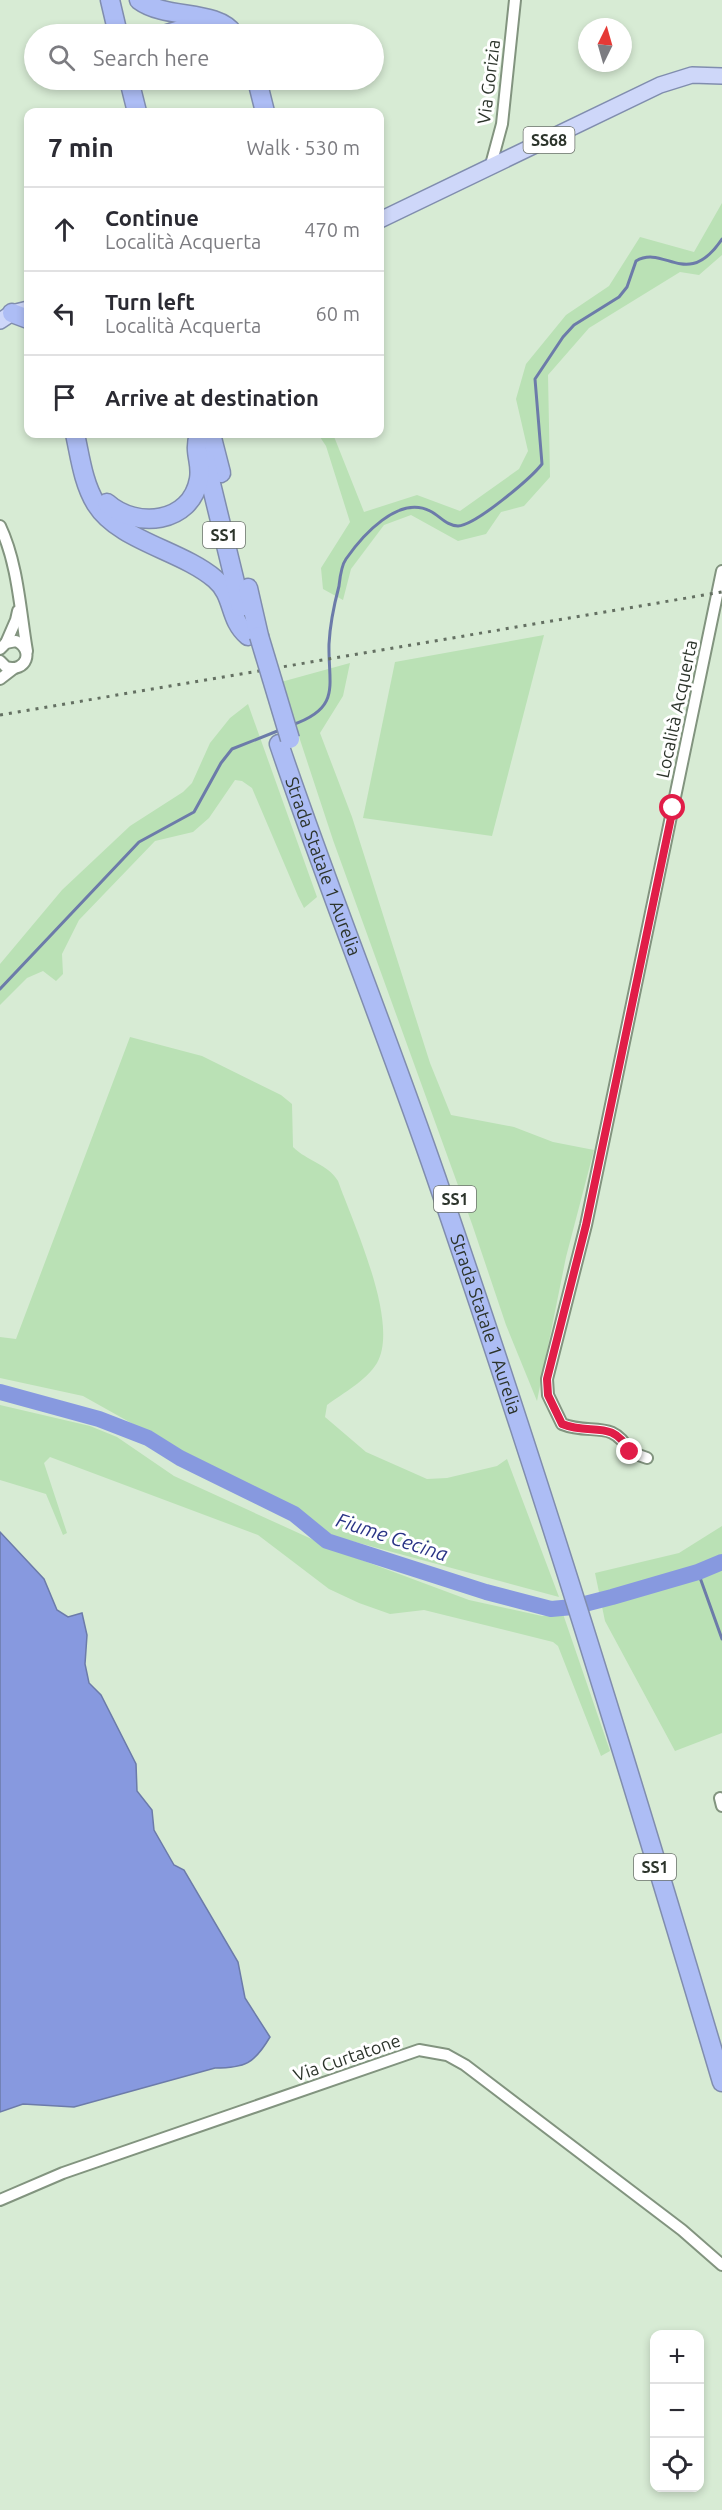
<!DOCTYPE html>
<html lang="en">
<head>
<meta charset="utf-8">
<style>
	:root { --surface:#fff; --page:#f7f7f7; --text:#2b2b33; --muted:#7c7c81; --line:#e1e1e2 }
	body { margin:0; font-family:Ubuntu,sans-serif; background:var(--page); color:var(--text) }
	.controls { position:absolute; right:18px; bottom:18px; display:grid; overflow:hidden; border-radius:12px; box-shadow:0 3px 9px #0003 }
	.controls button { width:54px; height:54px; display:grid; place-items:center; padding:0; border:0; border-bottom:2px solid var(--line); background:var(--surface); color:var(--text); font:30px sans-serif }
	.compass { position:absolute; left:578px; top:18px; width:54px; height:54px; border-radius:50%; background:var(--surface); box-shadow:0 3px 9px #0003; rotate:5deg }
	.stop { position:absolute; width:18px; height:18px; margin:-14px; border:4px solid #e11d48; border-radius:50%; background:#fff }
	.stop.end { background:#e11d48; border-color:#fff; box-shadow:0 2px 6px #0008 }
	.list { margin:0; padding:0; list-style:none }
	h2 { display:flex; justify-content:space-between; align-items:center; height:78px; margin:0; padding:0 24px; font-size:26px }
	h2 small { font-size:20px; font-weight:400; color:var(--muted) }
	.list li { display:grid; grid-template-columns:39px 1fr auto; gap:18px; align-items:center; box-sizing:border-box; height:84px; padding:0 24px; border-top:2px solid var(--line) }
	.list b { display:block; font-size:22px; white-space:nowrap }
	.list p { margin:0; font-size:20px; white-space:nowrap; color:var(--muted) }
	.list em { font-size:20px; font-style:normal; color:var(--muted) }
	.icon { flex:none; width:33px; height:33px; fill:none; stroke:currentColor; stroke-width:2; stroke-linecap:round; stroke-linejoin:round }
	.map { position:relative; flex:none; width:722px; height:2510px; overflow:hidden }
	.search { position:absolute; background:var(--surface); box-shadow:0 3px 9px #0003; left:24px; top:24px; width:360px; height:66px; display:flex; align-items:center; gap:15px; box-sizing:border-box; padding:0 21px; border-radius:33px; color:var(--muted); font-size:22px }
	.panel { position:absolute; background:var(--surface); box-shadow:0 3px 9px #0003; left:24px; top:108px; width:360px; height:330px; border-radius:12px }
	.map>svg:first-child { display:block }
	.green { fill:#bae1b5 }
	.water { fill:#8799df; stroke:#6c7ba9; stroke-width:1.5 }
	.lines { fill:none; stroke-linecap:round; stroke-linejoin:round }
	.stream { stroke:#6c7ba9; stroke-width:3 }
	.river { stroke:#8799df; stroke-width:16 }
	.street-casing { stroke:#82947f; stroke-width:14 }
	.primary-casing { stroke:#808dae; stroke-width:18 }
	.highway-casing { stroke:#808dae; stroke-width:21 }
	.street { stroke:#fff; stroke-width:10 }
	.primary { stroke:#ced7f9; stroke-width:15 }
	.highway { stroke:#adbdf5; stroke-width:18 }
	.rail { stroke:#647062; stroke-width:3; stroke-dasharray:3 6; stroke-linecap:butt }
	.highway-bridge-casing { stroke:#808dae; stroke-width:21; stroke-linecap:butt }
	.highway-bridge { stroke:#adbdf5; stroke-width:18 }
	.route { stroke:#e11d48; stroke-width:8 }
	.labels { text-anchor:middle; stroke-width:6; stroke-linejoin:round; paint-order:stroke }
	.shield { fill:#fff; stroke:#6b716b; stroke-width:1.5 }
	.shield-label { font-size:16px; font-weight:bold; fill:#2c342b }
	.street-label { font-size:18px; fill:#2c342b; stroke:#fff }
	.water-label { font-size:20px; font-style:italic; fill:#2a3486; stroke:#fff }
</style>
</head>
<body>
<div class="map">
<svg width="722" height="2510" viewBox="0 0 722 2510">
	<rect width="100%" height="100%" fill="#d7ebd4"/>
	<g class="green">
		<path d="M722,203v52l-23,20 -19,-3 -91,56 -41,47 2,102 -26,29 -23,6 -15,22 -28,7 -47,-26 -27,10 -33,44 -8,31 -20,-11 -2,-21 29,-46 -24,-76 -8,-12h15l31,78 53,-17 43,16 59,-42 9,-18 -12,-52 10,-35 40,-49 43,-29 31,-49 54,15z"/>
		<path d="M544,635l-52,201 -129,-18 32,-156z"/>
		<path d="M350,663l-7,33 -23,37 32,84 78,246 21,52 63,12 39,15 41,8 -28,107 -29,144 -31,-76 -34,-101 -139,-384 -52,-158z"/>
		<path d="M248,704l69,193 -13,11 -6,-12 -46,-108 -10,-7 -7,-1 -26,38 -16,14 -38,9 -76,79 -17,34 1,20 -7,7 -13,-10 -16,7 -27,27v-41l62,-74 68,-64 53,-34 9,-9 18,-40 20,-25z"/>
		<path d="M130,1037l72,19 79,39 11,9 1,43c14,14 35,17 45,34 15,42 62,142 39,182 -11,18 -34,30 -50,42l-2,12 41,35 61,27 20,-1 50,-12 10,-7 52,138 -226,-61 -250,-140 -83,-18v-41l16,2z"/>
		<path d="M0,1405l90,21 27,11 57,39 166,76 129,48 73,16 21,-2 47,137 -9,5 -43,-110 -5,-4 -129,-32 -34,4 -31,-11 -30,-14 -71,-54 -208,-78 -6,6 23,70 -4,2 -17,-41 -46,-14z"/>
		<path d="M722,1526v207l-47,18 -70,-130 -10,-48 84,-20z"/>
	</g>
	<path class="water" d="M0,1532l44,47 13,31 11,7 14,-4 5,22 -2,29 4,19 12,12 35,69 1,27 15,19 2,20 20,35 10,5 54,92 7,36 25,39c-16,27 -25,31 -55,31l-141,39 -51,-3 -23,8z"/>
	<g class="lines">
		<g class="stream">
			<path d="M292,725c50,-17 36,-40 37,-81 1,-20 5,-39 10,-58 1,-9 2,-20 7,-27 16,-23 52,-64 84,-48 10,5 17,15 28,15 18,-1 73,-48 84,-62l-7,-85 28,-42 11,-12 45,-28 8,-10 9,-26c29,-17 51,30 86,-22"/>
			<path d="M0,989l139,-147 55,-30 27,-49 11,-14 48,-19"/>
			<path d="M698,1572l24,67"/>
		</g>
		<path class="river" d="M0,1392l99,27 49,19 32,20 114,56 33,27 159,51 65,17 22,-2 39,-10 86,-25 24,-10"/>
		<defs>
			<g id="street">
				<path d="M493,167l-1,-6 10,-37 13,-124"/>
				<path d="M0,526c18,38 20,84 27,125"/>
				<path d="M6,643l10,-23 2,-9"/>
				<path d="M0,649l6,-6 10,-2c19,9 10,32 -10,26l-6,-6"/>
				<path d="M0,679l13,-10"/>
				<path d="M647,1458l-17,-6c-18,-34 -39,-16 -68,-28l-14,-29 -1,-16 39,-154 136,-654"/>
				<path d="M720,1798l2,8"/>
				<path d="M0,2200l63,-27 356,-123 28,5 18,10 217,165 40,35"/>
			</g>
			<g id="primary">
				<path d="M380,220l280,-135 32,-10 30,1"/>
				<path d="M0,321l12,-8 16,-4"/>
			</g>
			<g id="highway">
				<path d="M110,0l8,34"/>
				<path d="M139,0c27,20 78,9 95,34"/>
				<path d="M167,34l22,-7h16"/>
				<path d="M129,80l8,32"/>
				<path d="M257,80l8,32"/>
				<path d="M12,313l16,6"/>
				<path d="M75,434c5,22 8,49 21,70 23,37 85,46 119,75 20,17 13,40 33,57"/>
				<path d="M211,434l10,39"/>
				<path d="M205,459l36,148"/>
				<path d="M107,503c29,26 84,21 92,-24 3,-18 -6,-25 0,-45"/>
				<path d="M248,588l11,48"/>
				<path id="s1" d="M279,744c49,145 107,288 157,433 103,299 196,602 286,905"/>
			</g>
		</defs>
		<use href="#street" class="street-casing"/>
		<use href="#primary" class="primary-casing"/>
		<use href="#highway" class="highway-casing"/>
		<use href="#street" class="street"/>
		<use href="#primary" class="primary"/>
		<use href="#highway" class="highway"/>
		<path class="rail" d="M0,715l722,-123"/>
		<defs>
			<path id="highway-bridge" d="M259,636l31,103"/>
		</defs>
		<use href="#highway-bridge" class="highway-bridge-casing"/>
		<use href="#highway-bridge" class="highway-bridge"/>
	</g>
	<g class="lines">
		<path class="route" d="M630,1452c-18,-34 -39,-16 -68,-28l-14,-29 -1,-16 39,-154 87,-417"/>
	</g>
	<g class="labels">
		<g class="shield">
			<rect x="523.5" y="127" width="51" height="26" rx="4.5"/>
			<rect x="203" y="522" width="42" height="26" rx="4.5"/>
			<rect x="434" y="1186" width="42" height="26" rx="4.5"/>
			<rect x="634" y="1854" width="42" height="26" rx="4.5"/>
		</g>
		<g class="shield-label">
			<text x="549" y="146">SS68</text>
			<text x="224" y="541">SS1</text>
			<text x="455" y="1205">SS1</text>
			<text x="655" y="1873">SS1</text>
		</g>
		<g class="street-label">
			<text transform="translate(489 82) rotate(-83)" y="6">Via Gorizia</text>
			<text transform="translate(677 709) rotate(-78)" y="6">Località Acquerta</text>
			<text dy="6" stroke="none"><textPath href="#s1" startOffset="130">Strada Statale 1 Aurelia</textPath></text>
			<text dy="6" stroke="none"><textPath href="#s1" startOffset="616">Strada Statale 1 Aurelia</textPath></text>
			<text transform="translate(347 2058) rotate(-19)" y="6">Via Curtatone</text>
		</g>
		<g class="water-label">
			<text transform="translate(392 1537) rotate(18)" y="7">Fiume Cecina</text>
		</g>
	</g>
</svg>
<div class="controls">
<button>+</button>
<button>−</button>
<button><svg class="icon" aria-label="locate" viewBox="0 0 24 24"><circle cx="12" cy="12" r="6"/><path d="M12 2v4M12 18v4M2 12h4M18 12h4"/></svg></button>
</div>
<svg class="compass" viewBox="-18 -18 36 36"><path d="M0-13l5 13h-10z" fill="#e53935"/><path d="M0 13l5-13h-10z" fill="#7c7c81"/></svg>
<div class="stop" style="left:673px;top:808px"></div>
<div class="stop end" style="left:630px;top:1452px"></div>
<div class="search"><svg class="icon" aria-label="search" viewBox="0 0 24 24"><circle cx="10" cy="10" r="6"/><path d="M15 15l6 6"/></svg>Search here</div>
<section class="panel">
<h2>7 min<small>Walk · 530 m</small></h2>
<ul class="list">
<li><svg class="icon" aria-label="ahead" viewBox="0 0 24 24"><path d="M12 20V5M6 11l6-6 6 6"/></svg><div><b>Continue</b><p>Località Acquerta</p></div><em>470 m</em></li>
<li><svg class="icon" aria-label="left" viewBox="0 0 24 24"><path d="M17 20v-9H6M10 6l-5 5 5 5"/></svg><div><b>Turn left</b><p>Località Acquerta</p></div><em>60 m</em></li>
<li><svg class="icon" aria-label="arrive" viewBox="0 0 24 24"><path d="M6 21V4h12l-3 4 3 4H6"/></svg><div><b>Arrive at destination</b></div></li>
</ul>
</section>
</div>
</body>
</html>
